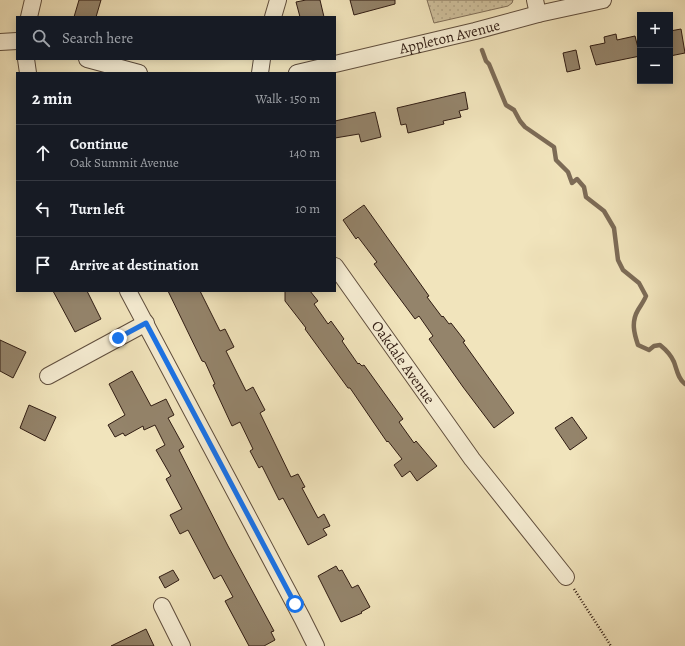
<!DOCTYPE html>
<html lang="en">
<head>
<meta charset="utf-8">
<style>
	:root { --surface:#171b24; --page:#20242c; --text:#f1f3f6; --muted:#9ea1a6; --line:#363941 }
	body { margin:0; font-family:Alegreya,serif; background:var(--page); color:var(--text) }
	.controls { position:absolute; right:12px; top:12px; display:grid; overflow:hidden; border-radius:0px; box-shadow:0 2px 10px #0003 }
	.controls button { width:36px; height:36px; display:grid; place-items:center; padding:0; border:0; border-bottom:1px solid var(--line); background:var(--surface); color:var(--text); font:20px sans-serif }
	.stop { position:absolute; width:12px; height:12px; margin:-9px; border:3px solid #1a73e8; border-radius:50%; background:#fff }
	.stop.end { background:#1a73e8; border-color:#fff; box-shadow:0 1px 4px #0008 }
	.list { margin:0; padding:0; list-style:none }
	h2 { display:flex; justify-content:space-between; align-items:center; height:52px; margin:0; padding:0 16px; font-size:17px }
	h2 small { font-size:13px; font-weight:400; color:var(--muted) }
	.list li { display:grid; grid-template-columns:26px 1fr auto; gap:12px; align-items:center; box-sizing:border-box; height:56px; padding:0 16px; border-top:1px solid var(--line) }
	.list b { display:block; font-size:15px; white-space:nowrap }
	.list p { margin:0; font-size:13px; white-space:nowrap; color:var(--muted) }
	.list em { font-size:13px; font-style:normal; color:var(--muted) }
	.icon { flex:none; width:22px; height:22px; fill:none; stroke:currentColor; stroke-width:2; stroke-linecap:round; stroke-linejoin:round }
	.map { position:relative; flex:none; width:685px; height:646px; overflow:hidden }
	.search { position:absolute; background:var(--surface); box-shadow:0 2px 10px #0003; left:16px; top:16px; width:320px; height:44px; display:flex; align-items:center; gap:10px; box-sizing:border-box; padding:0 14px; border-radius:0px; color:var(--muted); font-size:15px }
	.panel { position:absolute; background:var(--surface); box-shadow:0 2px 10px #0003; left:16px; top:72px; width:320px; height:220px; border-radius:0px }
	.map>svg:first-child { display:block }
	.park { fill:url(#park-dots); stroke:#806f59 }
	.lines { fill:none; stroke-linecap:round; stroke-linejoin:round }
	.stream { stroke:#7c6b56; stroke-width:4.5 }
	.building { fill:#94846b; stroke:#301c13 }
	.minor-casing { stroke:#604e3d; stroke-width:18 }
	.path { stroke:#301c13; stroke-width:2.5; stroke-dasharray:1 2; stroke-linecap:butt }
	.minor { stroke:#f6edd3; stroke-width:16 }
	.route { stroke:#1a73e8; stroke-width:5 }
	.labels { text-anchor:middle; stroke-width:3; stroke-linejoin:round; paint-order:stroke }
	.street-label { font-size:15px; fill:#301c13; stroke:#f6edd3 }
</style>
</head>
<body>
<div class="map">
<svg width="685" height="646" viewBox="0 0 685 646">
	<defs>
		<pattern id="park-dots" width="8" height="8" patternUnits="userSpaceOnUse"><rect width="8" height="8" fill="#d0c29f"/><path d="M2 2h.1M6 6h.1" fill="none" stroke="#b3a688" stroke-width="1.8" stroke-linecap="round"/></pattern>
	</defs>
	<rect width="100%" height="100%" fill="#f1e4bc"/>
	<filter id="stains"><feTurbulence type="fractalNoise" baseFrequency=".005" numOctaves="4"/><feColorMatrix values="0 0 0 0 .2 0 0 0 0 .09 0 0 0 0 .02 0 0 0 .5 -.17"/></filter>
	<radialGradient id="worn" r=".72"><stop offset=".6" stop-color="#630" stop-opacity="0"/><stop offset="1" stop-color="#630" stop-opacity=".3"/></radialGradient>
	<path class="park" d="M427,0h86l-1,3 -4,3 -74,17z"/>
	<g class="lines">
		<path class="stream" d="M482,50l4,11 3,3 17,41 8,5 6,11 5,6 29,20 2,13 12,12 4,11 5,-4 7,8 2,10 18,14 10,17 4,32 5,10 16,13 7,13c-2,5 -5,9 -8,14 -7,12 -4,23 0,35l11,5 5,-4 6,-1c5,4 11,10 14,17 3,8 4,17 11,22"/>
	</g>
	<g class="building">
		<path d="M79,0h22l-5,17h-22z"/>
		<path d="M306,0h14l4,17h-24l-4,-15z"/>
		<path d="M350,0h45v4l-41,11z"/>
		<path d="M681,29l4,24 -15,3v-25z"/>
		<path d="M616,34l1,6 18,-4 5,20 -44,9 -6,-19 15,-3 -1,-6z"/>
		<path d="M576,50l4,19 -13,3 -4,-19z"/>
		<path d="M465,92l3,17 -9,2 2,6 -18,4 1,3 -36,9 -2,-9 -5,1 -4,-17z"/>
		<path d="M375,112l6,25 -20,5 -2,-8 -24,4v-17z"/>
		<path d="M364,205l65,91 -2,1 15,20 1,-1 6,8 2,-1 14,18 -2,1 51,71 -20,15 -31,-41 -34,-48 4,-3 -14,-20 -4,3 -41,-55 3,-2 -19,-25 -2,2 -13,-19z"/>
		<path d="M53,291h34l14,28 -26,13z"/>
		<path d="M168,291h32l20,40 5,-2 9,18 -8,4 20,40 7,-4 12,23 -5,3 31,64 7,-3 7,13 -3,1 16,30 6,-4 6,12 -7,3 4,6 -19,10 -25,-47 -4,2 -17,-34 -3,2 -9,-17 3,-2 -13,-27 -8,4 -19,-41 2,-1 -10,-22 -3,-1z"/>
		<path d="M285,291h25l8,10 -4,3 14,20 3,-3 13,18 -2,2 16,23 1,-1 3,3 2,-1 18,25 21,29 -4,3 15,21 2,-2 21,25 -20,15 -7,-10 -8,6 -8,-12 8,-6 -14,-18 -1,1 -37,-54h-2l-43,-59 1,-1 -21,-27z"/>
		<path d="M0,340l26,12 -13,26 -13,-7z"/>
		<path d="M132,371l19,35 15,-7 8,16 -6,3 16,29 -5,3 49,96 46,85 -3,1 4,8 -11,6h-15l-24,-45 8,-4 -12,-22 -7,4 -26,-49 -8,4 -10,-19 12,-6 -16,-30 5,-3 -15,-26 9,-5 -10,-20 -11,5 -1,-4 -18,10 -2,-3 -8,4 -7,-12 17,-10 -16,-31z"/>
		<path d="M29,405l27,12 -11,24 -25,-13z"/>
		<path d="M572,417l15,21 -17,12 -15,-22z"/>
		<path d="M336,566l3,5 3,-1 10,18 6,-3 12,22 -9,5 1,1 -21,9 -23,-46z"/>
		<path d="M173,570l6,10 -14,8 -6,-11z"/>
		<path d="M146,629l8,17h-43z"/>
	</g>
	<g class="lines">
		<defs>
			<g id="minor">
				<path d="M535,0l3,14"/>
				<path d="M29,17l4,-17"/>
				<path d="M273,17l5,-17"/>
				<path d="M0,42l17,-1"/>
				<path d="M26,59l2,14"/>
				<path d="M87,59l52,14"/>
				<path d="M260,73l2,-14"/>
				<path id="s1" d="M297,73l178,-42 63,-17 65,-14"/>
				<path id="s2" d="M335,266l137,193 94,118"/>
				<path d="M128,291l174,327 14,28"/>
				<path d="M48,376l98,-53"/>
				<path d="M162,606l20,40"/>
			</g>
		</defs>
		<use href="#minor" class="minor-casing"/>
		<path class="path" d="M574,589l37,57"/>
		<use href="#minor" class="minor"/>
	</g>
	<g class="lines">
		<path class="route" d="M118,338l28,-15 149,281"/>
	</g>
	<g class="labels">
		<g class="street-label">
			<text dy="5" stroke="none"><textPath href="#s1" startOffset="157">Appleton Avenue</textPath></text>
			<text dy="5" stroke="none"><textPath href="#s2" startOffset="118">Oakdale Avenue</textPath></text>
		</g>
	</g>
	<rect width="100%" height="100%" filter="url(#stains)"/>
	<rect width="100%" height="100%" fill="url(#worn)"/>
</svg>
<div class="controls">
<button>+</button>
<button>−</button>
</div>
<div class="stop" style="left:295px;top:604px"></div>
<div class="stop end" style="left:118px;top:338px"></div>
<div class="search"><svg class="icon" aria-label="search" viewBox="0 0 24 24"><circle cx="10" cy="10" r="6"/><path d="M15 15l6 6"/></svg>Search here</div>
<section class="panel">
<h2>2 min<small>Walk · 150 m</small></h2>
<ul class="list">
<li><svg class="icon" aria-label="ahead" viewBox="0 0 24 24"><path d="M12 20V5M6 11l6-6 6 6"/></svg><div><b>Continue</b><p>Oak Summit Avenue</p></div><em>140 m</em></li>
<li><svg class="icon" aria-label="left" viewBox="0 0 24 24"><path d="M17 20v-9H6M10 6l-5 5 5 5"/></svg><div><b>Turn left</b></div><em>10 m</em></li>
<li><svg class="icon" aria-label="arrive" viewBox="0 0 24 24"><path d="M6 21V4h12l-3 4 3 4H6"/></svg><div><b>Arrive at destination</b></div></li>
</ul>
</section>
</div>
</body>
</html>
